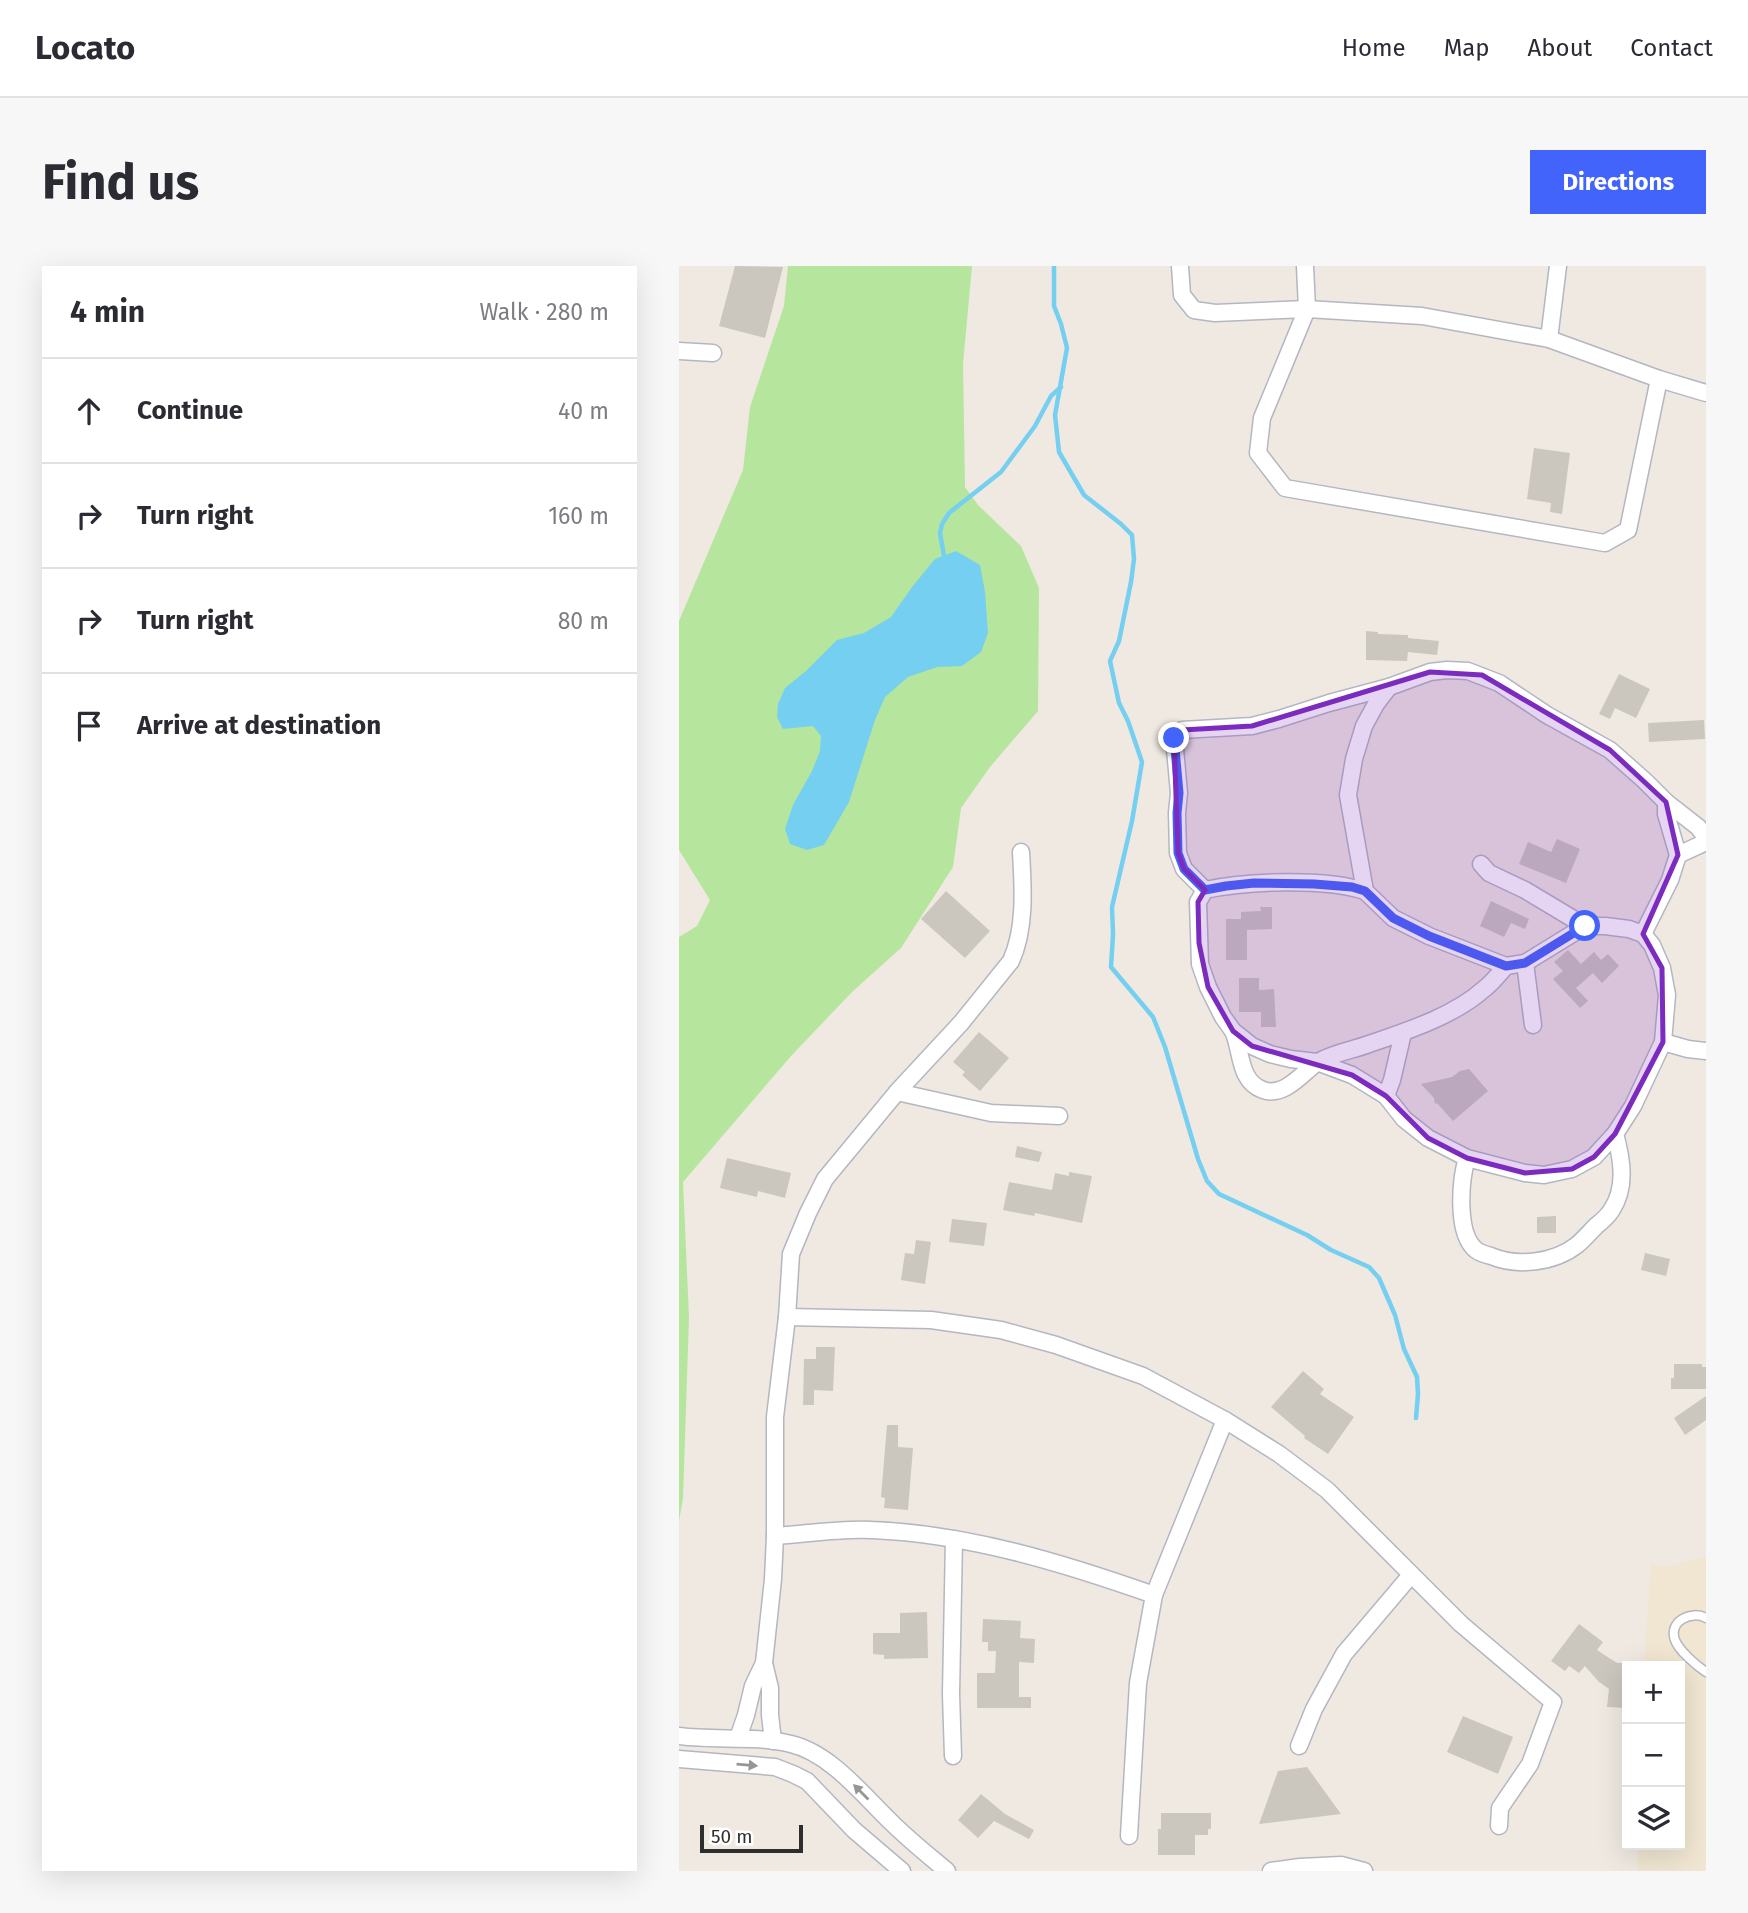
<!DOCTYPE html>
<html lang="en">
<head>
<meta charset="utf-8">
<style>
	:root { --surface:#fff; --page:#f7f7f7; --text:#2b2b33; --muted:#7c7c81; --line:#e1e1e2; --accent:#4264fb }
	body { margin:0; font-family:"Fira Sans",sans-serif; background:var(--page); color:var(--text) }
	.controls { position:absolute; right:21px; bottom:21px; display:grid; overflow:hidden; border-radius:0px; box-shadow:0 7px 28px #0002 }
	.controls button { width:63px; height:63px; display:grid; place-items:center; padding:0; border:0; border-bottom:2px solid var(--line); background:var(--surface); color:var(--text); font:35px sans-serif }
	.scale { position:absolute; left:21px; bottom:18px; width:103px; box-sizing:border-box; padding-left:7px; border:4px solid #2e2e2e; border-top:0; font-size:19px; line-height:24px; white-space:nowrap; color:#2e2e2e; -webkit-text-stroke:5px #fff; paint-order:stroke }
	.stop { position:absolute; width:21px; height:21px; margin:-16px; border:5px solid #4264fb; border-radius:50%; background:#fff }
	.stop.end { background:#4264fb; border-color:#fff; box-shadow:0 2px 7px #0008 }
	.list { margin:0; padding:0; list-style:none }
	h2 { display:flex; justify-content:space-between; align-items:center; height:91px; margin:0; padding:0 28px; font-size:30px }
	h2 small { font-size:23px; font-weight:400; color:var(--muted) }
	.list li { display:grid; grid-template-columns:46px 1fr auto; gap:21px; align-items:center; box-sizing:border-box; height:105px; padding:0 28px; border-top:2px solid var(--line) }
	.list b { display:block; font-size:26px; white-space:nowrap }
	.list em { font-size:23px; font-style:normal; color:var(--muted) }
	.icon { flex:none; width:38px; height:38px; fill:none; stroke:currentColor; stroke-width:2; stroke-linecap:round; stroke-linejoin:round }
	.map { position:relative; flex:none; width:1027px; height:1605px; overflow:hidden; border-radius:0px }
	header { display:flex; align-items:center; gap:42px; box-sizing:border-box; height:98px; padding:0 35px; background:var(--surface); border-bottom:2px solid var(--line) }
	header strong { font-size:33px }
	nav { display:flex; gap:38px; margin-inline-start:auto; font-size:24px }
	.intro { display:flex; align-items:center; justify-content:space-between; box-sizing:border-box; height:168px; padding:0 42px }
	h1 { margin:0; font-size:49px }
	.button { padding:18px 32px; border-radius:0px; background:var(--accent); color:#fff; font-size:24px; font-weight:700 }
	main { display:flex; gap:42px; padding:0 42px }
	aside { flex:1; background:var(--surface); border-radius:0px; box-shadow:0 7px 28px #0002 }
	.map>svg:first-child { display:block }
	.education { fill:#f0e6d1 }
	.green { fill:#b6e59e }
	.water { fill:#75cff0 }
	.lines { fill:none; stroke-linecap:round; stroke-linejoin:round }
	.stream { stroke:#75cff0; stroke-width:4.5 }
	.building { fill:#cbc7bf }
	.lane-casing { stroke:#b4b7c1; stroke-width:11 }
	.street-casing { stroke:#b4b7c1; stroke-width:19 }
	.lane { stroke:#fff; stroke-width:8 }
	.street { stroke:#fff; stroke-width:16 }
	.oneway { fill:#969696 }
	.route { stroke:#4264fb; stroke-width:9 }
	.marked { fill:#7b2cbf; fill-opacity:0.2; stroke:#7b2cbf; stroke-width:5; stroke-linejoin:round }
</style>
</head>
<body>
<header>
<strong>Locato</strong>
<nav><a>Home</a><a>Map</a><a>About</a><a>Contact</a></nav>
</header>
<div class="intro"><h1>Find us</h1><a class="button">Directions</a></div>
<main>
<aside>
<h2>4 min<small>Walk · 280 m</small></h2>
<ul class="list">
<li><svg class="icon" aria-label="ahead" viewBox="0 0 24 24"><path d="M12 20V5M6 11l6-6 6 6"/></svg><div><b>Continue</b></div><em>40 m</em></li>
<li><svg class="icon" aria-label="right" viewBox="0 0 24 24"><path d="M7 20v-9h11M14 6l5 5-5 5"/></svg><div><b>Turn right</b></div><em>160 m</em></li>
<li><svg class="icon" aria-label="right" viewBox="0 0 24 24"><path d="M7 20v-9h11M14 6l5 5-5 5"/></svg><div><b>Turn right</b></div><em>80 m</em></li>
<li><svg class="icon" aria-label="arrive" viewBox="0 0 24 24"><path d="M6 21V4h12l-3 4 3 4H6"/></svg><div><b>Arrive at destination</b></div></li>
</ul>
</aside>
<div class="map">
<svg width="1027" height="1605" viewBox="0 0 1027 1605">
	<rect width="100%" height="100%" fill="#efe9e1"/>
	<path class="education" d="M1027,1290v315h-68v-26h42v-179h-36l7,-102 17,3z"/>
	<path class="green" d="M109,0h184l-9,98 2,123 13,18 43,41 18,42 -1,123 -48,56 -29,41 -8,59 -52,81 -49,44 -61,64 -108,126 6,135 -6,181 -4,23v-584l18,-11 13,-26 -31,-50v-229l64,-151 7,-63 34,-101z"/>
	<path class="water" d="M277,285l24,14 5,27 3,41 -7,19 -19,14 -25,1 -29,10 -23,20 -10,23 -26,82 -25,43 -17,5 -17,-6 -5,-15 8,-24 19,-34 8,-20 1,-15 -8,-10 -30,3 -6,-12 1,-13 7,-16 21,-17 31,-31 27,-7 27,-16 21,-30 23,-28z"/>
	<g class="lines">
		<g class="stream">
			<path d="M375,0v40l7,18 6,24 -12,67 4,37 25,43 37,29 11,11 2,24 -3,23 -12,59 -9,20 9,42 9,18 14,41 -10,59 -20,86 1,27 -2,33 42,50 12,30 33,112 9,22 12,13 88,41 24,15 38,17 10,11 16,37 9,34 13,28 1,17 -2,24"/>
			<path d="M265,290l-4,-23 2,-9 7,-11 52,-41 34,-46 16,-30 10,-9"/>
		</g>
	</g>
	<g class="building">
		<path d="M56,0l48,1 -18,71 -46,-12z"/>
		<path d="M855,182l36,5 -8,61 -12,-2 1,-9 -24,-4z"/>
		<path d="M687,365l12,1v2l30,1v3l31,3 -2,14 -29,-3 -1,9 -41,-1z"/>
		<path d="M940,408l31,15 -14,29 -21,-10 -5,11 -11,-5z"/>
		<path d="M1025,454l1,19 -56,3 -1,-19z"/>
		<path d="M878,573l23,10 -14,34 -47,-19 9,-22 23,10z"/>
		<path d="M267,625l44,40 -25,27 -44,-39z"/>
		<path d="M812,635l38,18 -4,10 -14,-6 -7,14 -24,-11z"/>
		<path d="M581,641h12v22l-25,1v30h-21v-41h15v-7l20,-1z"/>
		<path d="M889,684l13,14 13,-12 7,8 7,-6 11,12 -17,17 -9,-10 -17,15 12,13 -8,7 -27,-29 10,-8 -9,-9z"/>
		<path d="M560,712h20v12l15,-1 2,38h-15v-15h-22z"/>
		<path d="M300,766l30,26 -29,33 -18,-16 3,-3 -12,-10z"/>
		<path d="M790,803l19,22 -35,30 -16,-18 -2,1 -1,-6 -13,-14 31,-7 8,-6z"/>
		<path d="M338,880l25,6 -3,10 -24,-5z"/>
		<path d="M48,892l64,15 -6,25 -27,-7 -1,6 -37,-9z"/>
		<path d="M390,906l23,4 -10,47 -47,-10 -1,3 -31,-6 6,-28 43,8 3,-17 14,3z"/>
		<path d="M877,950v17h-19v-16z"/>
		<path d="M273,953l35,4 -3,23 -35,-4z"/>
		<path d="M237,974l15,2 -6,42 -24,-4 4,-27 9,1z"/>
		<path d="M966,987l25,6 -4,17 -25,-6z"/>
		<path d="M137,1081h19l-2,44 -19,-1v15h-11l1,-46h12z"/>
		<path d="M995,1098h28v3h4v22h-35v-11h3z"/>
		<path d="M624,1105l21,18 -4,5 34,23 -26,37 -24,-16 1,-2 -34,-29z"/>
		<path d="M1027,1130v24l-21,15 -11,-17z"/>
		<path d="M208,1159h11v22l15,1 -5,62 -24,-2 1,-10 -4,-1z"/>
		<path d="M248,1346l1,46 -44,1v-4l-11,-1v-21h27v-20z"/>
		<path d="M304,1353l38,2 -1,17 15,1 -1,24 -15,-1v35h12v11h-54v-35h18l1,-22h-8v-9h-6z"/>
		<path d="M900,1358l24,18 -6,8 20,13h10l-1,45 -19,-1 2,-18 -11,-8 -13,-15 -6,7 -10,-7 -4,5 -14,-10z"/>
		<path d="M784,1450l50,21 -15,37 -51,-22z"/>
		<path d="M628,1501l34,47 -82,10 19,-53z"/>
		<path d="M302,1528l24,20 29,16 -5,9 -35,-18 -16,17 -20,-18z"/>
		<path d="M482,1547h50v16h-3v6h-13v20h-37v-26h3z"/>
	</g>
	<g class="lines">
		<defs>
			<path id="lane" d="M1027,1352c-14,-8 -38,3 -31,22 4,11 22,26 31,32"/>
			<g id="street">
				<path d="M501,0l2,29 12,15 21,3 92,-4 115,7 127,23 110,40 47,14"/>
				<path d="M626,0l2,43 -45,109 -4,35 27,35 320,55 23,-13 31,-151"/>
				<path d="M870,73l9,-73"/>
				<path d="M0,85l34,2"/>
				<path d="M987,536v12l12,41"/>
				<path d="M802,598l8,9 36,17 60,36"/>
				<path d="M526,624l-21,-21 -6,-16 -1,-40 2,-20 -5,-55 8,-8 70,-4 27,-7 50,-16 60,-16 41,-15 17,-2 21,1 31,12 48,32 63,35 35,31 21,21 32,25 8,10"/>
				<path d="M686,625c-41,-13 -117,-10 -160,-1l-7,12 2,62 8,23 15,30 10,14 19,15 18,8 21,5 26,3 35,13 34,21 18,23 24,19 39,20 58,15 19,2 28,-6 22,-12 21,-23 18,-28 30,-64 4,-47 -5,-27 -10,-23 -9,-11 -14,-5 -24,-3h-20l-60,37 -19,3 -77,-30 -36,-18 -28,-27 -17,-96 6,-36 10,-33 12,-22 13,-17"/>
				<path d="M964,668l27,-54 8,-25 28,-13"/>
				<path d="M846,697l8,62"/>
				<path d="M554,765c9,19 5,50 30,59 22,8 41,-19 55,-28 15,-9 35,-12 51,-18 38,-13 85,-28 115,-55 8,-6 15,-15 22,-23"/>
				<path d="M984,776l25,7 18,2"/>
				<path d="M218,826l94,21 68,3"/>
				<path d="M707,830l6,-16 11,-47"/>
				<path d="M788,892c-7,23 -11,76 9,92 4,3 11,5 15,6 26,11 63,7 86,-11 7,-6 13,-13 19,-19 5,-4 11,-9 15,-15 16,-23 11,-52 4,-77"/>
				<path d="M108,1051l144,3 70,10 55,15 87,31 82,44 54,34 48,36 134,134 92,78 -23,62 -30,44 -1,18"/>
				<path d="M96,1270c31,-2 67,-8 97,-6 97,4 191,33 282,65"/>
				<path d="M85,1397l6,25v27l3,26"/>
				<path d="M0,1470c37,5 75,-1 112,8 39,9 72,51 100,78 18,18 37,33 56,49"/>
				<path d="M59,1472l8,-23 7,-29 11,-23 9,-84 2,-43v-119l12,-100 4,-63 17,-41 17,-34 72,-87 64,-69 50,-62c15,-33 12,-74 10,-109"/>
				<path d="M620,1480l15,-37 30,-55 67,-79"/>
				<path d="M274,1490l-2,-62 3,-155"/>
				<path d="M0,1493l96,8 18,7 14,7 47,49 48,41"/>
				<path d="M450,1570l9,-153 16,-88 71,-175"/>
				<path d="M592,1605l29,-4 41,-2 23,6"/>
			</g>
		</defs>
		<use href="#lane" class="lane-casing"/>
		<use href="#street" class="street-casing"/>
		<use href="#lane" class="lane"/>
		<use href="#street" class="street"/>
	</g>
	<defs><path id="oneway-solid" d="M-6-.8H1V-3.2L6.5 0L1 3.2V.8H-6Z" transform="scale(1.75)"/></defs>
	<g class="oneway">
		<use href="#oneway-solid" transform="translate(68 1499) rotate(5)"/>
		<use href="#oneway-solid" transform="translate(182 1526) rotate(-135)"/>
	</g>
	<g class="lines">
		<path class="route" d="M495,472l5,55 -2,20 1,40 6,16 21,21 21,-4 28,-3 60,1 38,3 13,4 28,27 36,18 77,30 19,-3 60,-37"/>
	</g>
	<path class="marked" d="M751,406l52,3 128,75 56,52 12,53 -35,79 19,34 1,74 -48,92 -21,23 -22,12 -47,4 -58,-15 -39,-20 -42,-42 -34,-21 -100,-29 -19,-15 -25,-44 -9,-44 -1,-41 7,-12 -21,-21 -6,-16 -4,-115 8,-8 70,-4z"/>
</svg>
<div class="controls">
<button>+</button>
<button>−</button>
<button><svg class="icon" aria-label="layers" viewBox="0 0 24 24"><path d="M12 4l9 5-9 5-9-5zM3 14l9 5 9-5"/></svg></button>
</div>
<div class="scale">50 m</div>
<div class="stop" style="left:906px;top:660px"></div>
<div class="stop end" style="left:495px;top:472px"></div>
</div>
</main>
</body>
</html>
